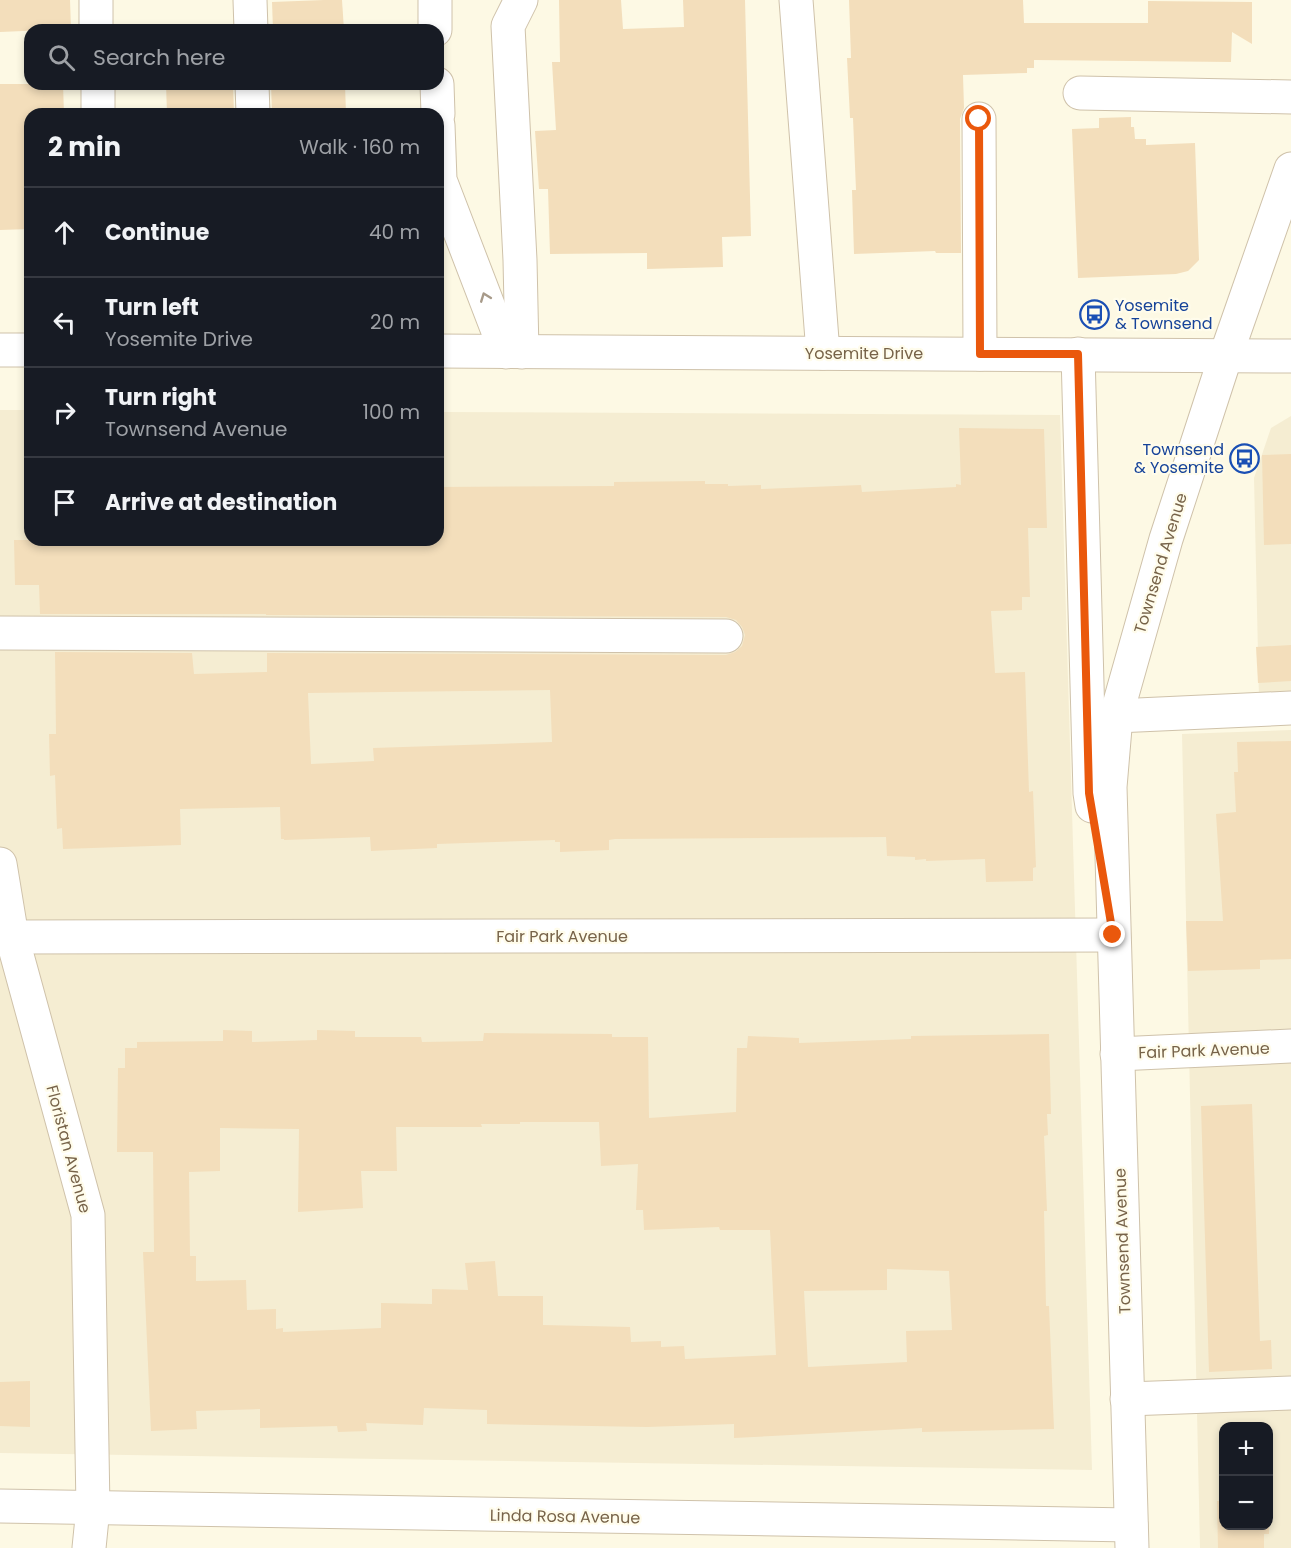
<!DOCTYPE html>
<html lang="en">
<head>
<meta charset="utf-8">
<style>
	:root { --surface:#171b24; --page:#242831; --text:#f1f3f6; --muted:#9ea1a6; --line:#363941 }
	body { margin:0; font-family:Poppins,sans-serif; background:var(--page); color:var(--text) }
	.controls { position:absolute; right:18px; bottom:18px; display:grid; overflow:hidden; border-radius:12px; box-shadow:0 3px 9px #0003 }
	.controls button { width:54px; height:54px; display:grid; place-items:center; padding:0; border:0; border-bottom:2px solid var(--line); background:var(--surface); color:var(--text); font:30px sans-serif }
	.stop { position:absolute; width:18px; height:18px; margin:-14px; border:4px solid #ea580c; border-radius:50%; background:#fff }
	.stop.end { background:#ea580c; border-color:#fff; box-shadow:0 2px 6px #0008 }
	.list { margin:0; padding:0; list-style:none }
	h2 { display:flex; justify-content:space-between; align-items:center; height:78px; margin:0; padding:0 24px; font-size:26px }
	h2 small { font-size:20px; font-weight:400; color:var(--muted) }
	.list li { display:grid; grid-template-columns:39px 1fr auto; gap:18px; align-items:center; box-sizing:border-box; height:90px; padding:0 24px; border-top:2px solid var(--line) }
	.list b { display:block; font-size:22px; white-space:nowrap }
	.list p { margin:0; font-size:20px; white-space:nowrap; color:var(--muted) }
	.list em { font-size:20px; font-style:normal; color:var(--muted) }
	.icon { flex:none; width:33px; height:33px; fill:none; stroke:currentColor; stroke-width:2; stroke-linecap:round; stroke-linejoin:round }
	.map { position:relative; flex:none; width:1291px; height:1548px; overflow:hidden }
	.search { position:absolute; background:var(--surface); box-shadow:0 3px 9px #0003; left:24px; top:24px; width:420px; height:66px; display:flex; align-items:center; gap:15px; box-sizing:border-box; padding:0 21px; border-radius:18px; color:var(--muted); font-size:22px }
	.panel { position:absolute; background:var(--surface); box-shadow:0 3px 9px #0003; left:24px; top:108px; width:420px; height:438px; border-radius:18px }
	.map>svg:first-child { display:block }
	.residential { fill:#f5edd2; fill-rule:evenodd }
	.building { fill:#f3debb; fill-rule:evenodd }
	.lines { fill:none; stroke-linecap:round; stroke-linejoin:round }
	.minor-casing { stroke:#cfc2aa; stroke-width:35 }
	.minor { stroke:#fff; stroke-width:33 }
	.oneway { stroke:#a79a89 }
	.route { stroke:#ea580c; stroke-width:8 }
	.labels { text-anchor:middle; stroke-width:4.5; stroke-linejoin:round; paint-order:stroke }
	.transit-label { font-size:16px; fill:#164399; stroke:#fffceb; text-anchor:start }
	.street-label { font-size:16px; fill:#776349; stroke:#fffceb }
</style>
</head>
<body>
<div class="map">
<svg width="1291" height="1548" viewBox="0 0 1291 1548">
	<rect width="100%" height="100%" fill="#fdf9e4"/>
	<g class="residential">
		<path d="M0,410h30v130h408v-128l622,3 32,1055 -1092,-17z"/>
		<path d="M1291,416v281l-32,1 -5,-220 17,-50z"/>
		<path d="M1291,730v818h-91l-18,-814zM1224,1426h44v100h-44z"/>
	</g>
	<g class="building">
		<path d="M0,0h70l1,29 -71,3z"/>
		<path d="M324,0h18l2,30h-71l-1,-28z"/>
		<path d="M559,0h62l2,29 61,-2 -1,-27h62l6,236 -29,1 1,30 -76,2v-16l-97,1 -2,-65h-9l-4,-58 21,-1 -4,-68h8z"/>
		<path d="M849,0h174l1,23h124v-22l104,1v42l-20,-12 -1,30 -197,-2v8h-7v5l-64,2 1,33 -4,11 1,134h-25l-1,-2 -81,3 -2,-64h4l-3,-72h-3l-3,-60h4z"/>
		<path d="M0,84h63l1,30h-34v115l-30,1z"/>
		<path d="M166,84h67l1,30h-67z"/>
		<path d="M271,84h74l1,30h-74z"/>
		<path d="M1131,117v10h3l1,12h11v6l49,-2 4,117 -11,11 -12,3 -98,4 -6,-149 27,-1v-10z"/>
		<path d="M959,428l85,1 3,99h-19l2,69h-8v13l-31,1 4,62 30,-1 4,120 4,-1 3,76 -3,1v13l-47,1 -1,-23 -59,2v-2l-11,1v-3l-28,-1 -1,-19 -271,2 -6,1v10l-49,2v-10h-5v-2l-118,4v4l-66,3 -1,-14 -86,3v-1h-3l-1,-32 -100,2 1,36 -118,4 -1,-21 -5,1 -2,-54 -5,1 -1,-42h7l-1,-82 137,1 2,21 73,-2v-19l459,2 9,-3 7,-6 3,-11 -3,-8 -6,-7 -10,-3 -460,-2v-1h-226l-1,-29h-24l-1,-45h424v-53l176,-1v-4l91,-1v3h23v2l33,-1v4l100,-4 1,7 94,-5v-3l5,1zM550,690l2,52 -179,6 1,13 -63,3 -3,-71z"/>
		<path d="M1291,454v90l-27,1 -2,-90z"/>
		<path d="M1291,645v36l-33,2 -2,-36z"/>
		<path d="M1291,741v218l-31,1v9l-72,2 -2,-50h37l-7,-107 20,-2 -2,-40h4l-1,-30z"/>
		<path d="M223,1030l29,1v11l65,-2v-10l38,1v6h66l1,5 61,-1 1,-8 128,1v3h36l1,81 87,-6 1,-64h10l1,-12 51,2v5l112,-4v-3l138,-2 2,80h-4l1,21 -4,1 3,75h-3l2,95h3l5,123 -132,3v-4l-188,10v-14l-87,3 -160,-3v-14l-63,-2 -1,17 -57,-2 1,8 -29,1 -1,-6 -77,2v-19l-64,2 1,18 -46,2 -8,-179h11l-1,-100h-36l1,-84h7v-20h12v-6l86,-1zM520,1122h79l2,44 37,-2 -2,46h7l1,20 75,-3 1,3h50l6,125 -91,4 -1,-13 -23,1v-6l-30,1 -1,-15 -87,-2v-29h-45l-3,-35 -30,2 3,27 -36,-1v15l-51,-1v25l-98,4v-4l-7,1v-20l-29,1 -1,-30 -50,1v-25h-6l-1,-84 31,-1v-43l79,1 -1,83 65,-4 -2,-37h36l-1,-44h86l-1,-3h39zM887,1269l62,2 3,59 -46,1 1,31 -99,5 -4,-76 83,-1z"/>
		<path d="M1252,1104l8,237 11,-1 1,29 -63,3 -8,-266z"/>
		<path d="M30,1381v46l-30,-1v-44z"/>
		<path d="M1217,1501h7v25h45v-5v13h-5v14h-46z"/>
	</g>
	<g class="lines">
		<defs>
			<g id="minor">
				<path d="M96,0v30"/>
				<path d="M250,0l1,30"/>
				<path d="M435,0v30"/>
				<path d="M521,0l-13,26 12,234 2,92"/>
				<path d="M796,0l27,353"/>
				<path d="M98,84v30"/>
				<path d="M252,84l1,30"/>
				<path d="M437,84l1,30"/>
				<path d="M1080,93l211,4"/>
				<path d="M979,119l1,235"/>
				<path d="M438,125l2,55 66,172"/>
				<path d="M0,350h30"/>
				<path d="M438,351l853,5"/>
				<path d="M1078,354l12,439 2,13"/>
				<path d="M0,633l726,3"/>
				<path d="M1116,716l175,-8"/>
				<path d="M0,864l12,73 76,278 5,293 -4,40"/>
				<path d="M12,937l1101,-2"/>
				<path d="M1117,1054l174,-8"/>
				<path d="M1127,1399l164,-6"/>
				<path d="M0,1506l1131,19"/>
				<path d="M1132,1548l-22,-761 6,-71 50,-177 60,-184 65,-186"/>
			</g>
		</defs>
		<use href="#minor" class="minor-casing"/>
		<use href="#minor" class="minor"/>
	</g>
	<defs><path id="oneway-chevron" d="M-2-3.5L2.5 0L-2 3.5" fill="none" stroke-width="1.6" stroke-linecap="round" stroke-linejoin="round" transform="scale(1.5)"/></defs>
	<use class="oneway" href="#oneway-chevron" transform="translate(485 297) rotate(-111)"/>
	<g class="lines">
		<path class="route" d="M979,119l1,235h98l11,439 24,142"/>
	</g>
	<defs>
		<symbol id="bus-ring" viewBox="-11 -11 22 22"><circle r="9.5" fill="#fffceb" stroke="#1a4fb4" stroke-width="1.5"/><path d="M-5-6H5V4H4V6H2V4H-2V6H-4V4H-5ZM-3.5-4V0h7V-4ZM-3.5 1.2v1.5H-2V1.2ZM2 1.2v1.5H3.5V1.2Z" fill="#1a4fb4"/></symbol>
	</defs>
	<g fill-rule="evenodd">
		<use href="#bus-ring" x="1078" y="298" width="33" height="33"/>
		<use href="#bus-ring" x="1228" y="442" width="33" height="33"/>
	</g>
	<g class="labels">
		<g class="transit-label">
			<text x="1115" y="311">Yosemite<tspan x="1115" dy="18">&amp; Townsend</tspan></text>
			<text x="1224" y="455" text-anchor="end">Townsend<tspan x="1224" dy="18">&amp; Yosemite</tspan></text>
		</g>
		<g class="street-label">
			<text x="864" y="359">Yosemite Drive</text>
			<text transform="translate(1160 563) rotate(-73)" y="6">Townsend Avenue</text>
			<text x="562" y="942">Fair Park Avenue</text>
			<text transform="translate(1204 1050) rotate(-2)" y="6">Fair Park Avenue</text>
			<text transform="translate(69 1149) rotate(75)" y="6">Floristan Avenue</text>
			<text transform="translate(1122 1241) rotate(-92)" y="6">Townsend Avenue</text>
			<text transform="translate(565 1516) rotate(1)" y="6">Linda Rosa Avenue</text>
		</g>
	</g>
</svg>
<div class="controls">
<button>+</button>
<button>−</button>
</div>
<div class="stop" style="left:979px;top:119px"></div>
<div class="stop end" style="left:1113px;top:935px"></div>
<div class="search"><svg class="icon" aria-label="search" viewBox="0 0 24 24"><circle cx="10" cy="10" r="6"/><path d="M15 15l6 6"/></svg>Search here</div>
<section class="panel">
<h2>2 min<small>Walk · 160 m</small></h2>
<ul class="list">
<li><svg class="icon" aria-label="ahead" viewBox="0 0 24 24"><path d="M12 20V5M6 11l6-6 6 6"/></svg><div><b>Continue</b></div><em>40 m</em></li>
<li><svg class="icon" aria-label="left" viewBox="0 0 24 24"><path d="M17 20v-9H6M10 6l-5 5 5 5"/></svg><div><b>Turn left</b><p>Yosemite Drive</p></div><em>20 m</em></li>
<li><svg class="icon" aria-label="right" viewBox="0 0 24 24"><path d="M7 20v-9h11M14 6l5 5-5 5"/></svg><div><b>Turn right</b><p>Townsend Avenue</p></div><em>100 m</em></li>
<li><svg class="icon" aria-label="arrive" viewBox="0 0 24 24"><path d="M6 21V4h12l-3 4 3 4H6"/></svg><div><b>Arrive at destination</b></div></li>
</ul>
</section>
</div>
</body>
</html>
